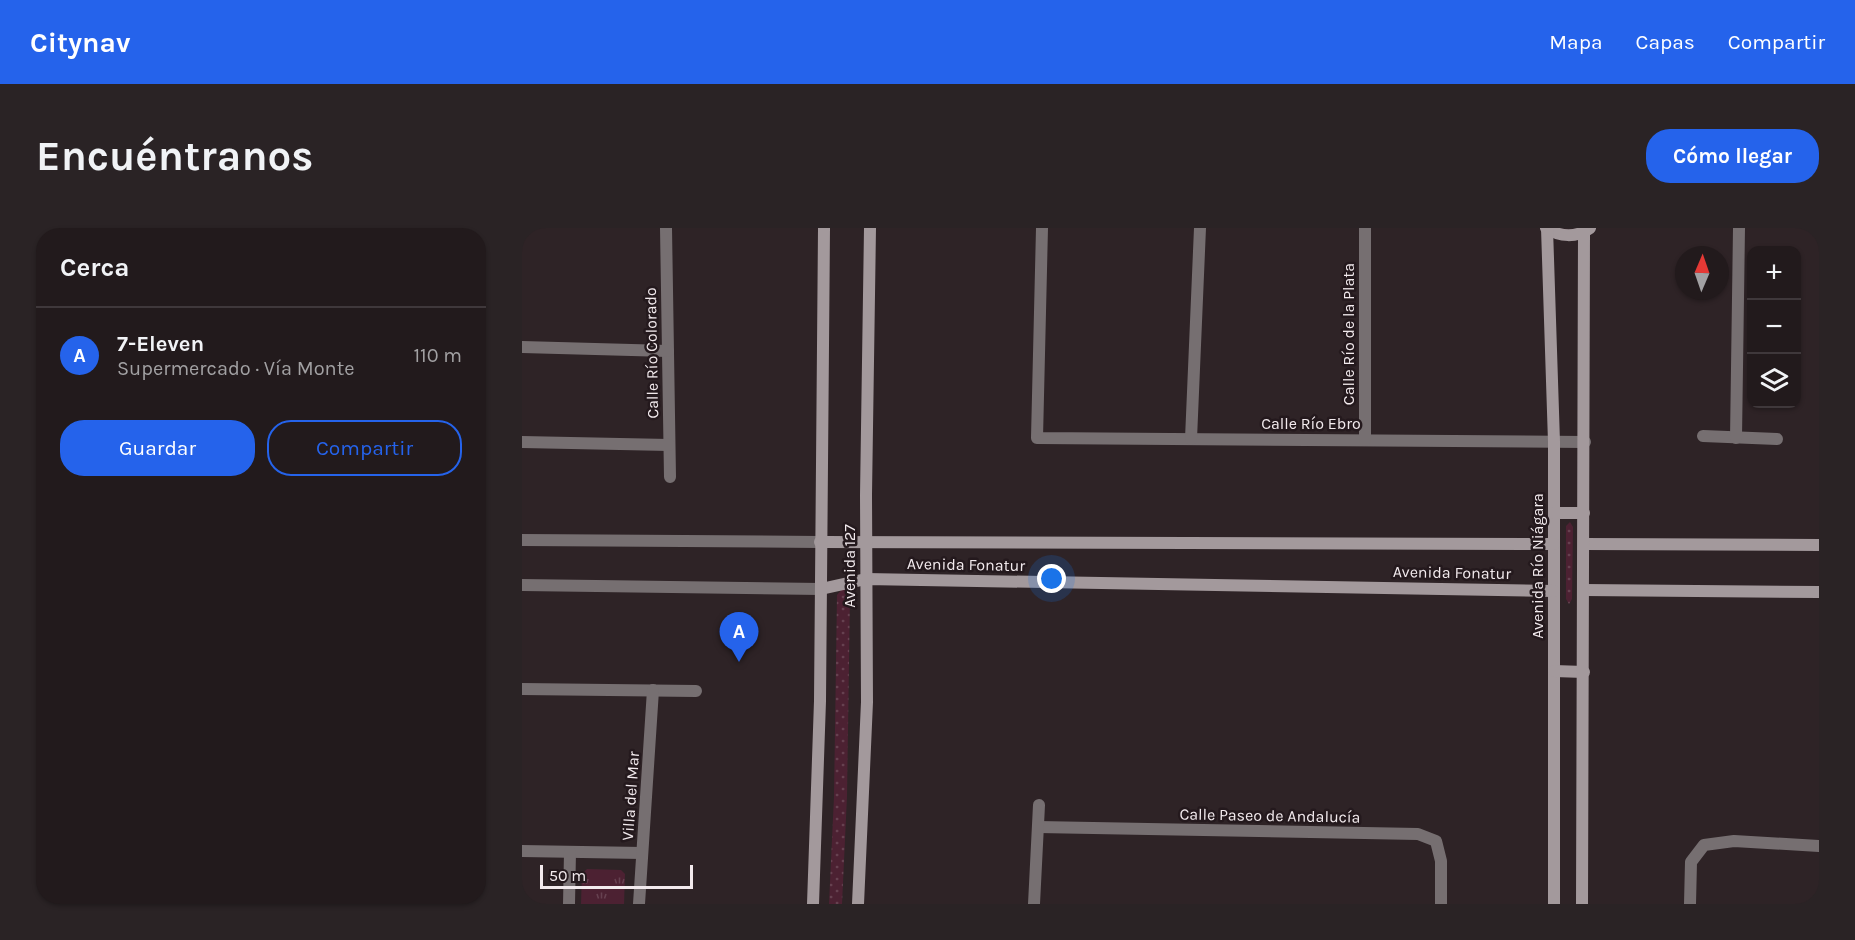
<!DOCTYPE html>
<html lang="es">
<head>
<meta charset="utf-8">
<style>
	:root { --surface:#221a1c; --page:#2a2325; --text:#f1f3f6; --muted:#a2a1a3; --line:#3f383b; --accent:#2563eb }
	body { margin:0; font-family:Karla,sans-serif; background:var(--page); color:var(--text) }
	.controls { position:absolute; right:18px; top:18px; display:grid; overflow:hidden; border-radius:12px; box-shadow:0 2px 4px #0004 }
	.controls button { width:54px; height:54px; display:grid; place-items:center; padding:0; border:0; border-bottom:2px solid var(--line); background:var(--surface); color:var(--text); font:30px sans-serif }
	.compass { position:absolute; left:1153px; top:18px; width:54px; height:54px; border-radius:50%; background:var(--surface); box-shadow:0 2px 4px #0004; rotate:2deg }
	.scale { position:absolute; left:18px; bottom:15px; width:153px; box-sizing:border-box; padding-left:6px; border:3px solid #f2eaed; border-top:0; font-size:16px; line-height:21px; white-space:nowrap; color:#f2eaed; -webkit-text-stroke:4px #24191d; paint-order:stroke }
	.you { position:absolute; left:530px; top:351px; width:21px; height:21px; margin:-15px; border:4px solid #fff; border-radius:50%; background:#1a73e8; box-shadow:0 0 0 9px #1a73e833 }
	.badge { display:grid; place-items:center; width:39px; height:39px; border-radius:50%; background:var(--accent); color:#fff; font-size:20px; font-weight:700 }
	.pin { position:absolute; translate:-50% -50px; filter:drop-shadow(0 2px 3px #0008) }
	.pin::after { content:''; position:absolute; top:32px; width:21px; height:18px; background:inherit; clip-path:polygon(0 0,100% 0,50% 100%) }
	.list { margin:0; padding:0; list-style:none }
	h2 { display:flex; justify-content:space-between; align-items:center; height:78px; margin:0; padding:0 24px; font-size:26px }
	h2 small { font-size:20px; font-weight:400; color:var(--muted) }
	.list li { display:grid; grid-template-columns:39px 1fr auto; gap:18px; align-items:center; box-sizing:border-box; height:96px; padding:0 24px; border-top:2px solid var(--line) }
	.list b { display:block; font-size:22px; white-space:nowrap }
	.list p { margin:0; font-size:20px; white-space:nowrap; color:var(--muted) }
	.list em { font-size:20px; font-style:normal; color:var(--muted) }
	.actions { display:flex; gap:12px; padding:18px 24px }
	.actions a { flex:1; padding:14px 0; border:2px solid var(--accent); border-radius:24px; text-align:center; font-size:21px; color:var(--accent) }
	.actions .main { background:var(--accent); color:#fff }
	.icon { flex:none; width:33px; height:33px; fill:none; stroke:currentColor; stroke-width:2; stroke-linecap:round; stroke-linejoin:round }
	.map { position:relative; flex:none; width:1297px; height:676px; overflow:hidden; border-radius:24px }
	header { display:flex; align-items:center; gap:36px; box-sizing:border-box; height:84px; padding:0 30px; background:var(--accent); color:#fff }
	header strong { font-size:28px }
	nav { display:flex; gap:33px; margin-inline-start:auto; font-size:21px }
	.intro { display:flex; align-items:center; justify-content:space-between; box-sizing:border-box; height:144px; padding:0 36px }
	h1 { margin:0; font-size:42px }
	.button { padding:15px 27px; border-radius:24px; background:var(--accent); color:#fff; font-size:21px; font-weight:700 }
	main { display:flex; gap:36px; padding:0 36px }
	aside { flex:1; background:var(--surface); border-radius:24px; box-shadow:0 2px 4px #0004 }
	.map>svg:first-child { display:block }
	.grass { fill:url(#grass-dots) }
	.park { fill:url(#park-tufts) }
	.lines { fill:none; stroke-linecap:round; stroke-linejoin:round }
	.street { stroke:#766f71; stroke-width:12 }
	.secondary { stroke:#a3999c; stroke-width:12 }
	.labels { text-anchor:middle; stroke-width:5; stroke-linejoin:round; paint-order:stroke }
	.street-label { font-size:16px; fill:#f2eaed; stroke:#24191d }
</style>
</head>
<body>
<header>
<strong>Citynav</strong>
<nav><a>Mapa</a><a>Capas</a><a>Compartir</a></nav>
</header>
<div class="intro"><h1>Encuéntranos</h1><a class="button">Cómo llegar</a></div>
<main>
<aside>
<h2>Cerca<small></small></h2>
<ul class="list">
<li><span class="badge">A</span><div><b>7-Eleven</b><p>Supermercado · Vía Monte</p></div><em>110 m</em></li>
</ul>
<div class="actions"><a class="main">Guardar</a><a>Compartir</a></div>
</aside>
<div class="map">
<svg width="1297" height="676" viewBox="0 0 1297 676">
	<defs>
		<pattern id="grass-dots" width="8" height="8" patternUnits="userSpaceOnUse" patternTransform="scale(1.5)"><rect width="8" height="8" fill="#4c2132"/><path d="M2 2h.1M6 6h.1" fill="none" stroke="#664150" stroke-width="1.8" stroke-linecap="round"/></pattern>
		<pattern id="park-tufts" width="24" height="20" patternUnits="userSpaceOnUse" patternTransform="scale(1.5)"><rect width="24" height="20" fill="#4c2132"/><path d="M3 7l-1-3M5 7V3M7 7l1-3M15 17l-1-3M17 17v-4M19 17l1-3" fill="none" stroke="#664150"/></pattern>
	</defs>
	<rect width="100%" height="100%" fill="#2e2326"/>
	<g class="grass">
		<path d="M1048,294l3,5 -1,72 -3,5 -3,-5v-73z"/>
		<path d="M321,360l7,7 -3,201 -5,108h-13l5,-107 3,-202z"/>
	</g>
	<path class="park" d="M65,641l34,1 4,4 -1,30h-43l1,-30z"/>
	<g class="lines">
		<g class="street">
			<path d="M144,0l4,249"/>
			<path d="M520,0l-5,210 548,4"/>
			<path d="M0,119l146,4"/>
			<path d="M1181,208l74,3"/>
			<path d="M1214,210l3,-210"/>
			<path d="M669,211l9,-211"/>
			<path d="M843,212v-212"/>
			<path d="M0,214l147,3"/>
			<path d="M0,312l298,2"/>
			<path d="M0,357l299,4"/>
			<path d="M0,461l174,2"/>
			<path d="M516,599l380,7 18,7 5,20v43"/>
			<path d="M0,623l120,2"/>
			<path d="M47,676l1,-52"/>
			<path d="M117,676l14,-214"/>
			<path d="M512,676l5,-99"/>
			<path d="M1168,676l1,-42 13,-17 30,-4 85,5"/>
		</g>
		<g class="secondary">
			<path d="M1024,0c14,9 30,10 44,0"/>
			<path d="M1025,0l7,214v462"/>
			<path d="M1032,285h30"/>
			<path d="M298,314l734,2"/>
			<path d="M1062,316l235,1"/>
			<path d="M299,361l45,-10 688,12"/>
			<path d="M1062,362l235,2"/>
			<path d="M1032,443l30,1"/>
			<path d="M291,676l7,-203 4,-473"/>
			<path d="M336,676l9,-202 -1,-207 4,-267"/>
			<path d="M1060,676l2,-672"/>
		</g>
	</g>
	<g class="labels">
		<g class="street-label">
			<text transform="translate(826 106) rotate(-90)" y="6">Calle Río de la Plata</text>
			<text transform="translate(129 125) rotate(-91)" y="6">Calle Río Colorado</text>
			<text x="789" y="201">Calle Río Ebro</text>
			<text transform="translate(444 336) rotate(1)" y="6">Avenida Fonatur</text>
			<text transform="translate(327 338) rotate(-90)" y="6">Avenida 127</text>
			<text transform="translate(1015 338) rotate(-90)" y="6">Avenida Río Niágara</text>
			<text transform="translate(930 344) rotate(1)" y="6">Avenida Fonatur</text>
			<text transform="translate(108 568) rotate(-86)" y="6">Villa del Mar</text>
			<text transform="translate(748 587) rotate(1)" y="6">Calle Paseo de Andalucía</text>
		</g>
	</g>
</svg>
<div class="controls">
<button>+</button>
<button>−</button>
<button><svg class="icon" aria-label="layers" viewBox="0 0 24 24"><path d="M12 4l9 5-9 5-9-5zM3 14l9 5 9-5"/></svg></button>
</div>
<svg class="compass" viewBox="-18 -18 36 36"><path d="M0-13l5 13h-10z" fill="#e53935"/><path d="M0 13l5-13h-10z" fill="#a2a1a3"/></svg>
<div class="scale">50 m</div>
<div class="you"></div>
<div class="pin badge" style="left:217px;top:434px">A</div>
</div>
</main>
</body>
</html>
